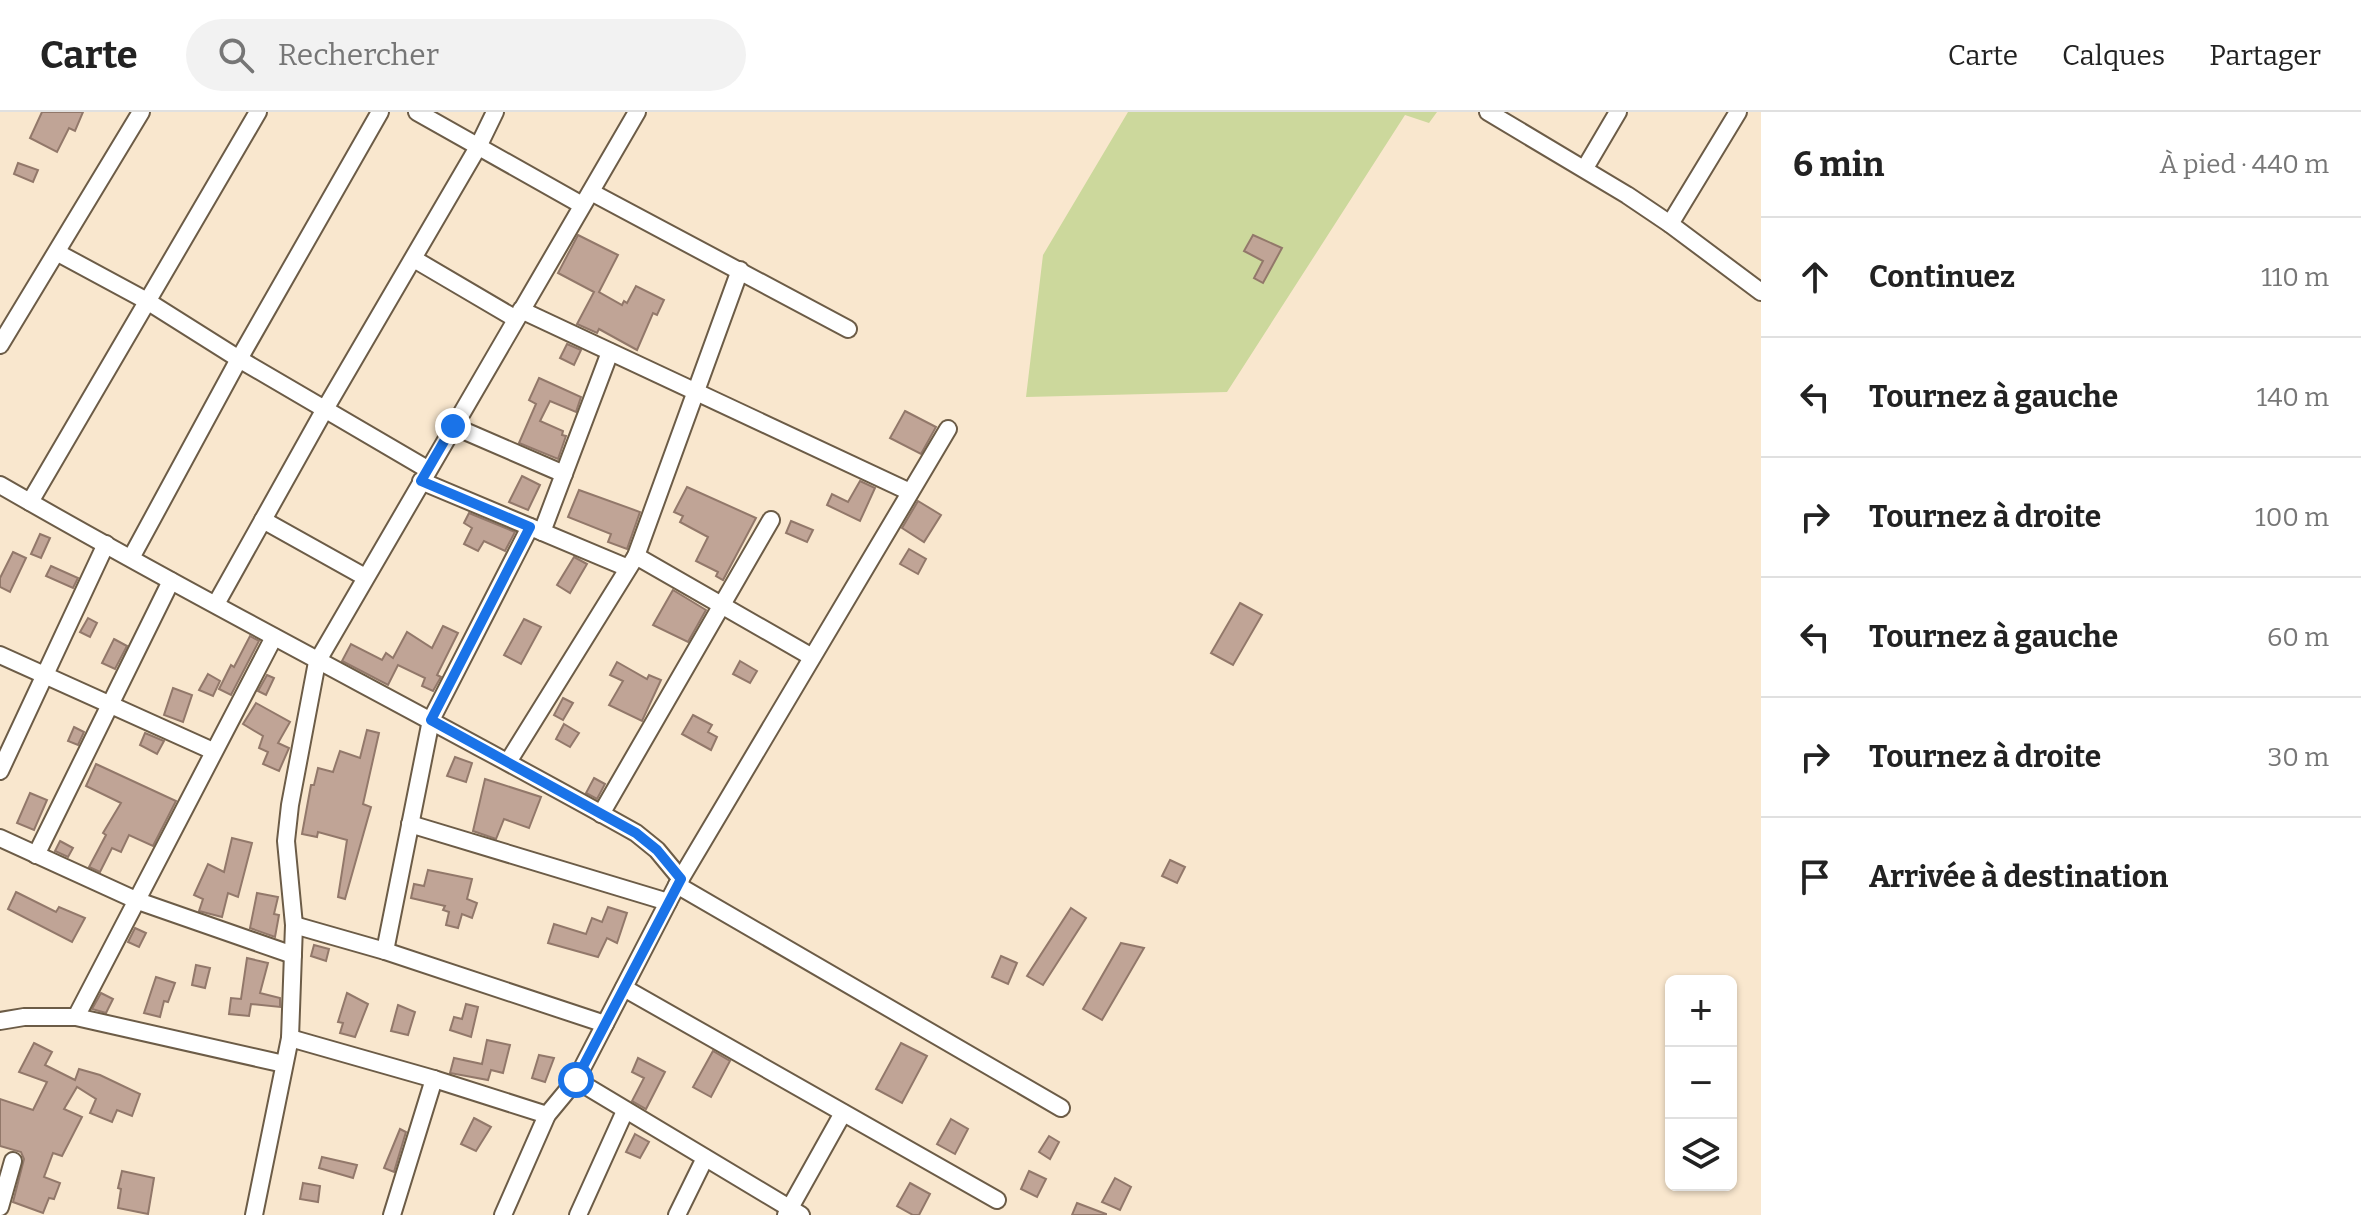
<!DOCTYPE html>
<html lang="fr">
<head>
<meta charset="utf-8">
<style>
	:root { --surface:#fff; --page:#f2f2f2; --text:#222; --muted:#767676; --line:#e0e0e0 }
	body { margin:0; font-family:Bitter,serif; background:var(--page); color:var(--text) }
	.controls { position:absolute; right:24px; bottom:24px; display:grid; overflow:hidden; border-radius:12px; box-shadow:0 2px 6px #0004 }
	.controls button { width:72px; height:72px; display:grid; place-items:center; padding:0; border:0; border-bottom:2px solid var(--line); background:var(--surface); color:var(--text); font:40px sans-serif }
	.stop { position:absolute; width:24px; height:24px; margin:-18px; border:6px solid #1a73e8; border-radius:50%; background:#fff }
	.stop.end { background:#1a73e8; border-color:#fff; box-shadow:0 2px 8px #0008 }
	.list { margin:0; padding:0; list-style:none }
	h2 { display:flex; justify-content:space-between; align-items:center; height:104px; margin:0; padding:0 32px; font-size:34px }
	h2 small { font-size:26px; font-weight:400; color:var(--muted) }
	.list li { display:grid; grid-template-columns:52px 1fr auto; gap:24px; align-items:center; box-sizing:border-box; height:120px; padding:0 32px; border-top:2px solid var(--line) }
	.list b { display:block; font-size:30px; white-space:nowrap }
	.list em { font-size:26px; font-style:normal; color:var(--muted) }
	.icon { flex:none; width:44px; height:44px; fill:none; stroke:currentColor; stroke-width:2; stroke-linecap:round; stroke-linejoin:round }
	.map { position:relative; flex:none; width:1761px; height:1103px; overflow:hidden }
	header { display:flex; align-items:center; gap:48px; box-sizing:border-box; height:112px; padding:0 40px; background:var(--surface); border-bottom:2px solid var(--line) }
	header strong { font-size:38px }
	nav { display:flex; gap:44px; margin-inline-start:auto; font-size:28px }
	.search { width:560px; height:72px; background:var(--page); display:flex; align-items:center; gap:20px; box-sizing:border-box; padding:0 28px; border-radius:44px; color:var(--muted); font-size:30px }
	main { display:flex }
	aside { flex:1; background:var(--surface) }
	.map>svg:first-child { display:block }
	.green { fill:#ccd89c }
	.building { fill:#c0a496; stroke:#92786a; stroke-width:2 }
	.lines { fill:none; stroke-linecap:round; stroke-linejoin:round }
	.minor-casing { stroke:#6c5c47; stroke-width:20 }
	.minor { stroke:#fff; stroke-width:16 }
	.route { stroke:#1a73e8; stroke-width:10 }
</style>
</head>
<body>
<header>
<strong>Carte</strong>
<div class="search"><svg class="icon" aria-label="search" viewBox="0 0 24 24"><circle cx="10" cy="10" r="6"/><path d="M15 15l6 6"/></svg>Rechercher</div>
<nav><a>Carte</a><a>Calques</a><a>Partager</a></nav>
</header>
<main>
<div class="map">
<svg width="1761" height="1103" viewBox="0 0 1761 1103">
	<rect width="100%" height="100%" fill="#f9e7ce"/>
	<path class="green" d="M1128,0h309l-8,11 -24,-8 -178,277 -201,5 17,-142z"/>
	<g class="building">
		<path d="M42,0h41l-8,19 -6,-3 -12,24 -27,-14z"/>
		<path d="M18,51l20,7 -5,12 -19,-8z"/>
		<path d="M578,123l40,20 -19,37 23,13 2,-4 3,2 9,-17 28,14 -7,15 -4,-2 -16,37 -38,-21 -2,4 -20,-9 17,-32 -36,-19z"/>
		<path d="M1253,123l29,13 -19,35 -9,-5 9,-17 -19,-10z"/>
		<path d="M567,232l14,6 -7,15 -14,-7z"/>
		<path d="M539,266l42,19 -5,15 -26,-11 -10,20 23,10 -1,4 4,1 -8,23 -39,-16 17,-39 -7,-4z"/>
		<path d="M905,299l31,16 -15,27 -31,-16z"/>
		<path d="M522,364l18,9 -12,25 -19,-8z"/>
		<path d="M860,369l15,7 -15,33 -33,-16 5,-11 16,8z"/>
		<path d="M687,375l69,31 -33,62 -7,-4 2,-4 -22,-11 12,-24 -28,-15 3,-6 -9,-4z"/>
		<path d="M579,378l61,22 -13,37 -19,-7 3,-8 -43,-17z"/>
		<path d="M918,389l23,14 -17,27 -22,-14z"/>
		<path d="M469,401l46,19 -10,19 -21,-10 -6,10 -14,-7 8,-16 -8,-5z"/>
		<path d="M791,409l22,9 -6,12 -21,-9z"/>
		<path d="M40,422l10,4 -9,20 -10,-4z"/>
		<path d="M909,437l17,10 -8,15 -18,-10z"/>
		<path d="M13,440l13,6 -16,34 -10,-5v-9z"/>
		<path d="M574,445l13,7 -17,29 -13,-8z"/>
		<path d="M51,454l27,12 -5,10 -27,-12z"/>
		<path d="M673,478l33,20 -18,32 -35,-17z"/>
		<path d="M1240,491l22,12 -29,50 -22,-12z"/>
		<path d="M88,506l9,5 -7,14 -10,-5z"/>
		<path d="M524,507l17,8 -20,37 -17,-9z"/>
		<path d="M443,514l15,7 -21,42 4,2 -8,14 -11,-5 3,-8 -27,-13 -10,20 -46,-24 9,-17 31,16 4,-7 7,5 14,-26 25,16z"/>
		<path d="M250,524l9,5 -28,54 -12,-6 12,-24 3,2z"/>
		<path d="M114,527l13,7 -12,23 -13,-6z"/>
		<path d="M740,549l17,10 -7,12 -17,-9z"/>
		<path d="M617,550l30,17 2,-4 12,5 -19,41 -33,-16 14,-24 -13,-6z"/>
		<path d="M208,562l12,7 -7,15 -14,-6z"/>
		<path d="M267,563l7,3 -8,17 -8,-4z"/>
		<path d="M173,576l19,7 -9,27 -19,-7z"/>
		<path d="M563,586l10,5 -10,17 -9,-5z"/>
		<path d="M256,591l34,19 -12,21 11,5 -10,23 -16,-7 5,-12 -9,-4 4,-12 -20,-12z"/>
		<path d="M693,603l19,10 -4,7 9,5 -6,13 -29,-16z"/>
		<path d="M564,612l15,9 -9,14 -14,-8z"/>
		<path d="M74,615l10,5 -6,13 -10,-4z"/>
		<path d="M367,618l12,3 -16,71 8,3 -26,92 -7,-2 9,-57 -29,-8 -1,5 -15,-3 9,-49h3l4,-17 15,4 7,-21 20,7z"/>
		<path d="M145,621l19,8 -7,13 -17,-9z"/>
		<path d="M455,645l17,6 -6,19 -19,-6z"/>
		<path d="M96,652l80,37 -23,45 -24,-11 -8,17 -9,-4 -12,24 -11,-5 17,-32 -3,-2 18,-30 -35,-17z"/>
		<path d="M594,666l11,6 -8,15 -11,-6z"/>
		<path d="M485,667l56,18 -12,31 -25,-9 -8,20 -23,-8z"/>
		<path d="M30,681l17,7 -13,30 -17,-7z"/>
		<path d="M232,726l20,5 -14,54 -10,-4 -6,24 -23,-6 4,-12 -9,-4 14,-31 16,8z"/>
		<path d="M60,729l13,7 -5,9 -13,-6z"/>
		<path d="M1170,748l15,7 -8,16 -15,-7z"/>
		<path d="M428,758l44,9 -5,20 10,4 -5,15 -10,-4 -4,14 -12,-3 3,-13 -6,-2 2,-4 -34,-8 3,-14 10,2z"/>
		<path d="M16,780l40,20 3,-5 26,11 -13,24 -64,-33z"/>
		<path d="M257,781l21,4 -4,17 5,1 -4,22 -25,-9z"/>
		<path d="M608,795l19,6 -10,30 -10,-5 -9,19 -50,-14 6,-19 32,10 6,-16 10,4z"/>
		<path d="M1071,796l15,10 -43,67 -16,-9z"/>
		<path d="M135,816l11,5 -7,14 -11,-5z"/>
		<path d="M1121,831l23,5 -42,72 -19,-11z"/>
		<path d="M314,833l15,4 -3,12 -15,-5z"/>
		<path d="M1001,844l16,7 -9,21 -16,-7z"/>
		<path d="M247,846l21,5 -8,30 20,5v9l-29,-3 -2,12 -20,-2 2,-16 10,1z"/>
		<path d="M196,853l14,3 -5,20 -13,-3z"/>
		<path d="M156,865l19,6 -7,19 -4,-1 -4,16 -16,-4z"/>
		<path d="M101,881l12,6 -7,14 -14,-4z"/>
		<path d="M347,881l21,11 -13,33 -15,-4 3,-10 -5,-1z"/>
		<path d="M466,892l12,3 -7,30 -21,-7 4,-13 8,2z"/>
		<path d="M398,893l17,7 -7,23 -17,-4z"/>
		<path d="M487,928l23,5 -7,28 -12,-3 -3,10 -38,-7 4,-15 28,6z"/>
		<path d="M34,931l18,9 -7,13 30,15 4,-11 21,6 40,19 -8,22 -15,-6 -5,12 -22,-9 6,-14 -19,-12 -13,22 18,8 -20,39 -9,-3 -9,24 16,6 -6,16 -5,-1 -6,15 -30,-11 11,-43 -3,-7 -21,-6v-47l33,11 14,-28 -28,-10z"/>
		<path d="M901,931l26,13 -25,47 -26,-14z"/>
		<path d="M713,939l17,10 -19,36 -18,-10z"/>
		<path d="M539,943l15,3 -9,24 -13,-4z"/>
		<path d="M638,946l27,14 -19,37 -14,-8 12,-23 -12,-6z"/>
		<path d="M474,1006l17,9 -15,24 -15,-7z"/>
		<path d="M951,1007l17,10 -13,25 -18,-10z"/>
		<path d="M400,1017l6,3 -12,40 -10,-4z"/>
		<path d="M635,1022l14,8 -9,16 -14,-6z"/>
		<path d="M1049,1024l10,6 -9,17 -11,-7z"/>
		<path d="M322,1045l35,8 -4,13 -34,-10z"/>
		<path d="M122,1059l32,7 -6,36 -30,-6 3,-19 -3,-1z"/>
		<path d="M1029,1059l17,8 -9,18 -16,-8z"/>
		<path d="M1115,1066l16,9 -11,23 -18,-8z"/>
		<path d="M303,1071l17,3 -2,16 -18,-3z"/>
		<path d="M910,1071l20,11 -11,21h-6l-16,-9z"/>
		<path d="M1077,1091l29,11v1h-34z"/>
	</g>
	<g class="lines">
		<defs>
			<g id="minor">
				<path d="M417,0l165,93"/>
				<path d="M1488,0l139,83 43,29 91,68"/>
				<path d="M1585,56l33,-56"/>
				<path d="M591,80l257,137"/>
				<path d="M1670,112l68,-112"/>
				<path d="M58,141l89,48 92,58 188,110"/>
				<path d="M414,147l102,60"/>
				<path d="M521,198l389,182"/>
				<path d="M0,233l141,-233"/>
				<path d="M453,314l111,48"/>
				<path d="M421,369l207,87"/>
				<path d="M0,373c210,121 425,230 636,348l21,17 24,29"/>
				<path d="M30,390l228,-390"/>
				<path d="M263,408l102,57"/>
				<path d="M542,420l68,-180"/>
				<path d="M636,444l176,101"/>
				<path d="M131,446l108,-199 141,-247"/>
				<path d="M216,492l109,-195 153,-262 17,-35"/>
				<path d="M0,543l213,96"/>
				<path d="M508,650l128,-206 104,-286"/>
				<path d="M0,659l106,-227"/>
				<path d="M601,702l170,-294"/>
				<path d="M410,712l258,78"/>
				<path d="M0,726l138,63 155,54"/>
				<path d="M36,743l135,-274"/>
				<path d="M677,773l384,223"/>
				<path d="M294,813l91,26 220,73"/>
				<path d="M385,839l46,-231 99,-193"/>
				<path d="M624,876l373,212"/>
				<path d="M76,905l198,-380"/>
				<path d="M0,909l24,-4h52l208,47"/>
				<path d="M290,926l144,41 113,36"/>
				<path d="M576,968l225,135"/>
				<path d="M0,1095l13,-46"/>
				<path d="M254,1103l36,-177 4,-113 -8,-84 4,-36 27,-143 320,-550"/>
				<path d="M392,1103l42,-136"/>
				<path d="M503,1103l44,-100 29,-35 101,-195 271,-456"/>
				<path d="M578,1103l47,-104"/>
				<path d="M677,1103l28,-57"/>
				<path d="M786,1103l57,-102"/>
			</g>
		</defs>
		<use href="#minor" class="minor-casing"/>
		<use href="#minor" class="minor"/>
	</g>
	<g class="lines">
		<path class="route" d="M453,314l-32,55 109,46 -99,193 205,113 21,17 24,29 -105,201"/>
	</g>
</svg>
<div class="controls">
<button>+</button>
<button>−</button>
<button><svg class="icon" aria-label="layers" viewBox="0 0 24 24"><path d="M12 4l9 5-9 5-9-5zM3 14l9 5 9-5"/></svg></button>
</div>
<div class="stop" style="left:576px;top:968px"></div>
<div class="stop end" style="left:453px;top:314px"></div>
</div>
<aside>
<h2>6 min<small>À pied · 440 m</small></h2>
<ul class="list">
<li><svg class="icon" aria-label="ahead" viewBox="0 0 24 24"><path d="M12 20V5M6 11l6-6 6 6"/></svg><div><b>Continuez</b></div><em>110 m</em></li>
<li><svg class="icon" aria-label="left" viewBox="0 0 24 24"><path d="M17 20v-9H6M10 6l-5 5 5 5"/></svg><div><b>Tournez à gauche</b></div><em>140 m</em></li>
<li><svg class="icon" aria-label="right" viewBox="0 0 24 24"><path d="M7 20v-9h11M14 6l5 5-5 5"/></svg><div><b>Tournez à droite</b></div><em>100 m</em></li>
<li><svg class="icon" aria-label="left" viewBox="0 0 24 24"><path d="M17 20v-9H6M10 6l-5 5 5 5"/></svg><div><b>Tournez à gauche</b></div><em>60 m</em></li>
<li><svg class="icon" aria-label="right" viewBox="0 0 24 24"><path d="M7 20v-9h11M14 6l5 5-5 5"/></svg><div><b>Tournez à droite</b></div><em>30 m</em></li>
<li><svg class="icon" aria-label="arrive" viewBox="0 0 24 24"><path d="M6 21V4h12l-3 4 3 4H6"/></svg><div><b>Arrivée à destination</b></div></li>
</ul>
</aside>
</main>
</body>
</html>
